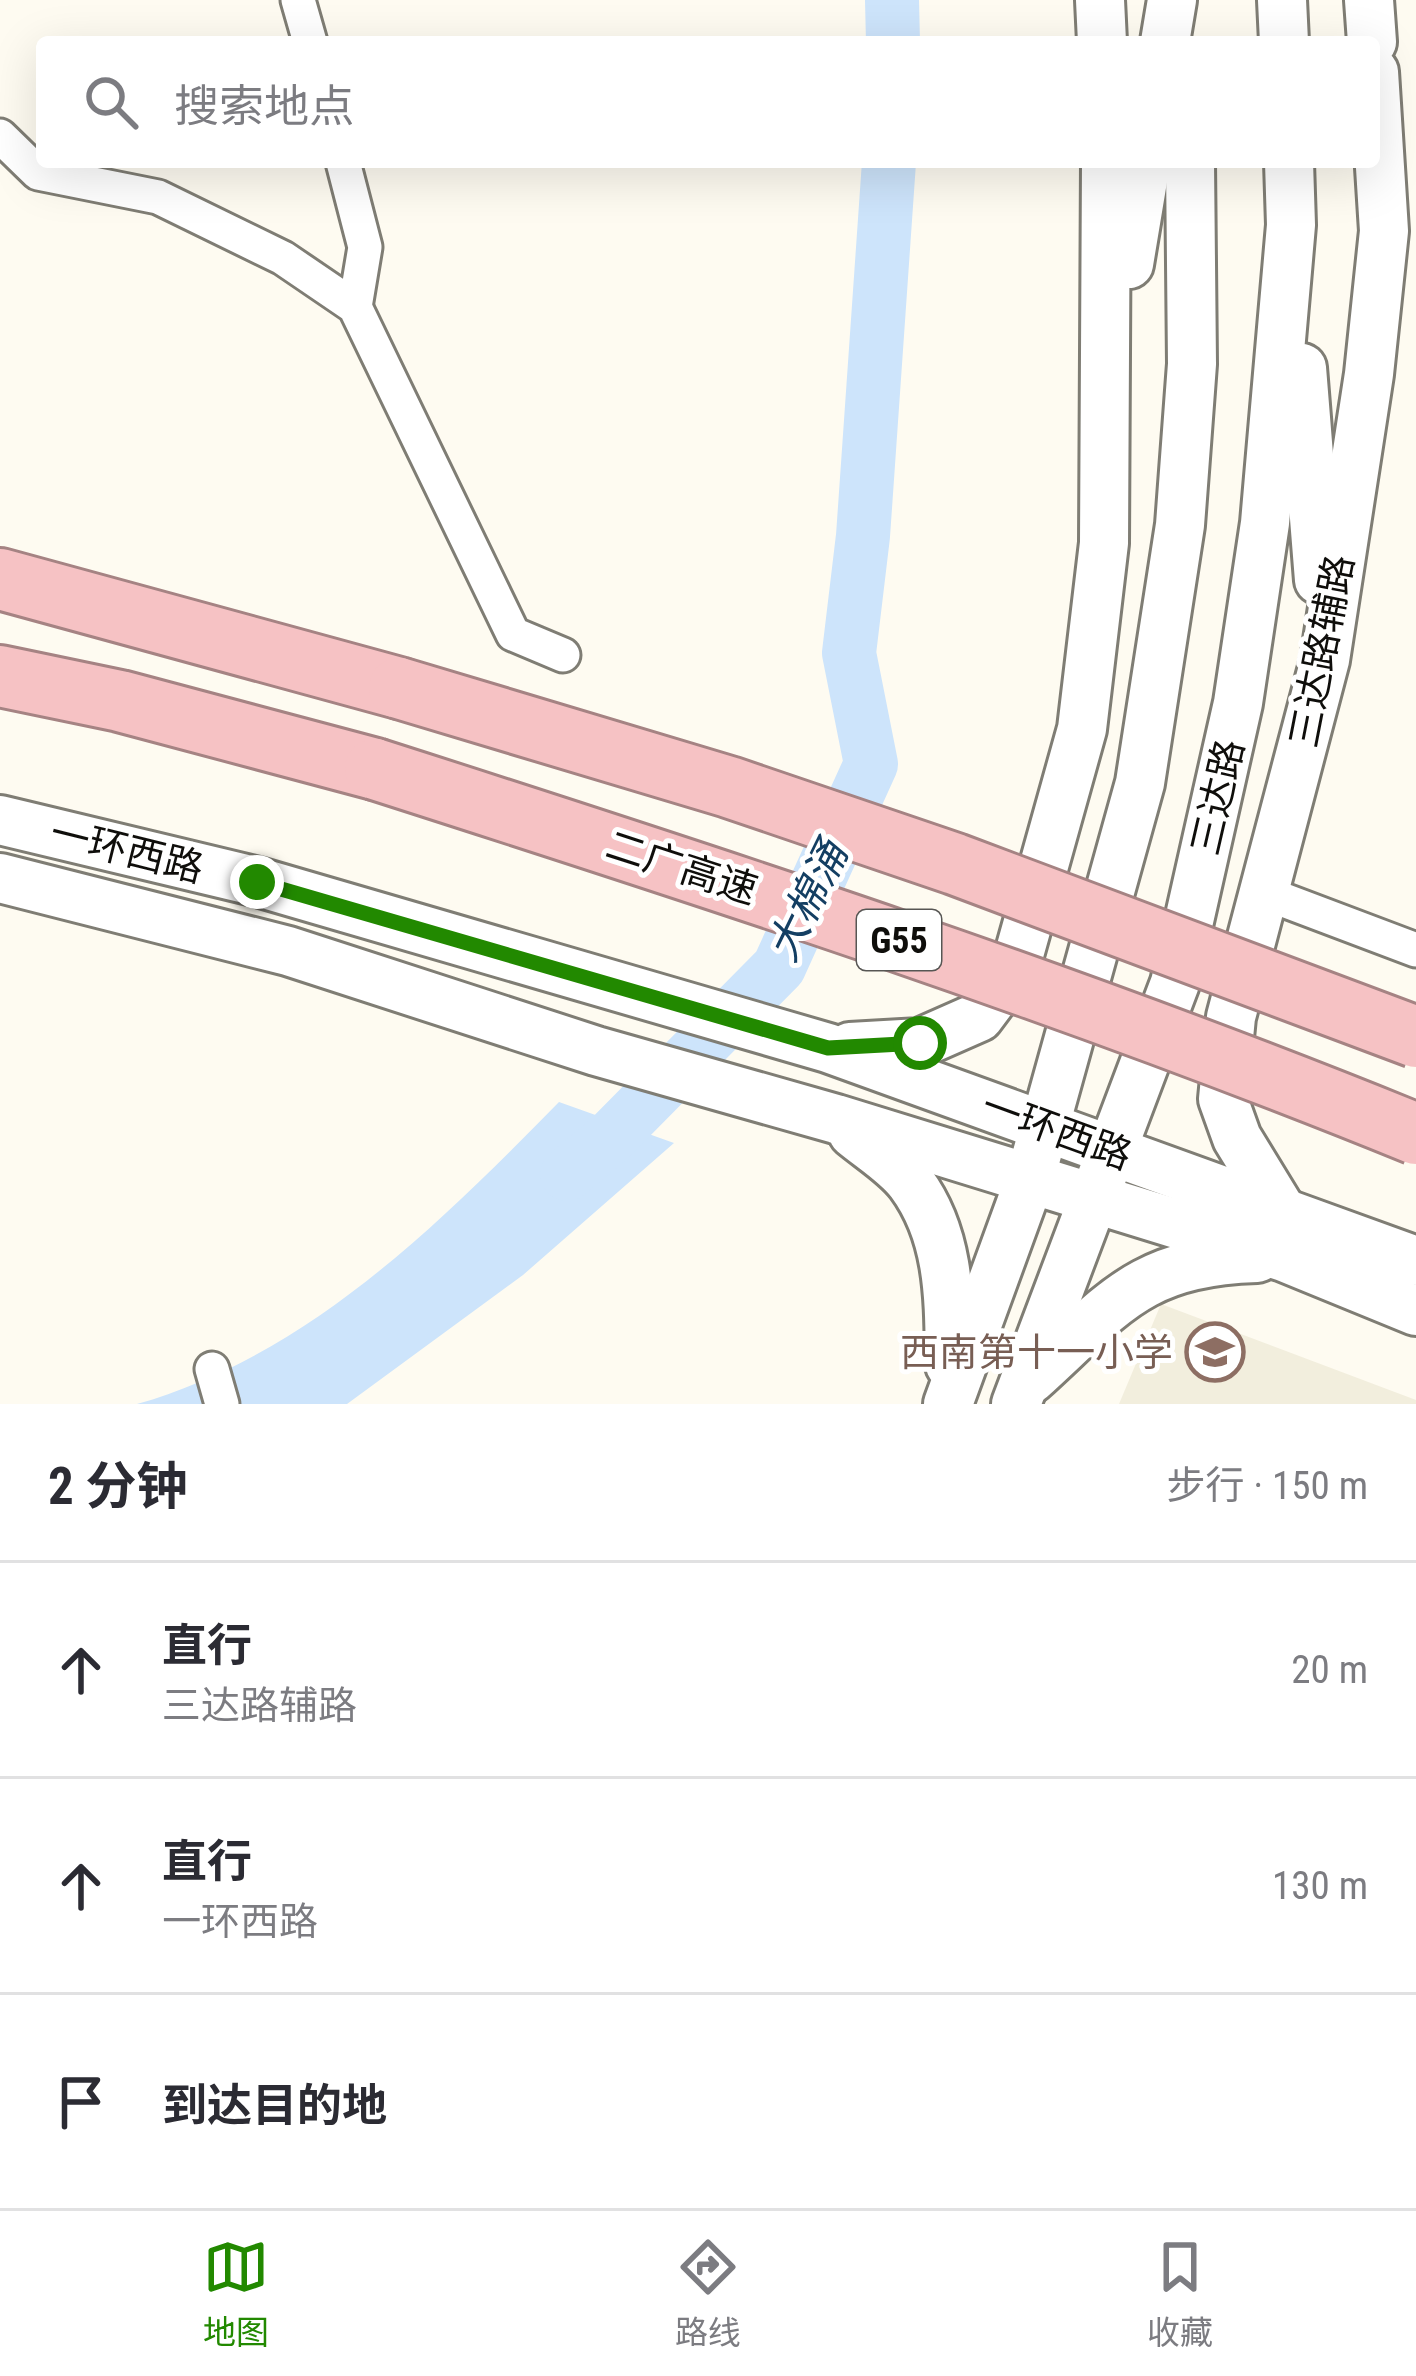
<!DOCTYPE html>
<html lang="zh">
<head>
<meta charset="utf-8">
<style>
	:root { --surface:#fff; --page:#f7f7f7; --text:#2b2b33; --muted:#7c7c81; --line:#e1e1e2; --accent:#228900 }
	body { margin:0; font-family:"Roboto Condensed","Noto Sans SC",sans-serif; background:var(--page); color:var(--text) }
	.stop { position:absolute; width:36px; height:36px; margin:-27px; border:9px solid #228900; border-radius:50%; background:#fff }
	.stop.end { background:#228900; border-color:#fff; box-shadow:0 3px 12px #0008 }
	.list { margin:0; padding:0; list-style:none }
	h2 { display:flex; justify-content:space-between; align-items:center; height:156px; margin:0; padding:0 48px; font-size:51px }
	h2 small { font-size:39px; font-weight:400; color:var(--muted) }
	.list li { display:grid; grid-template-columns:78px 1fr auto; gap:36px; align-items:center; box-sizing:border-box; height:216px; padding:0 48px; border-top:3px solid var(--line) }
	.list b { display:block; font-size:45px; white-space:nowrap }
	.list p { margin:0; font-size:39px; white-space:nowrap; color:var(--muted) }
	.list em { font-size:39px; font-style:normal; color:var(--muted) }
	.icon { flex:none; width:66px; height:66px; fill:none; stroke:currentColor; stroke-width:2; stroke-linecap:round; stroke-linejoin:round }
	.map { position:relative; flex:none; width:1416px; height:1404px; overflow:hidden }
	.search { position:absolute; background:var(--surface); box-shadow:0 12px 48px #0002; left:36px; right:36px; top:36px; height:132px; display:flex; align-items:center; gap:30px; box-sizing:border-box; padding:0 42px; border-radius:12px; color:var(--muted); font-size:45px }
	.sheet { height:804px; background:var(--surface) }
	nav { display:flex; justify-content:space-around; align-items:center; box-sizing:border-box; height:168px; border-top:3px solid var(--line); background:var(--surface); font-size:33px; color:var(--muted) }
	nav a { display:grid; justify-items:center; gap:6px }
	nav .on { color:var(--accent) }
	.map>svg:first-child { display:block }
	.built { fill:#f2eedd }
	.water { fill:#cde4fb }
	.lines { fill:none; stroke-linecap:round; stroke-linejoin:round }
	.river { stroke:#cde4fb; stroke-width:54 }
	.street-casing { stroke:#7f7d74; stroke-width:39 }
	.secondary-casing { stroke:#7f7d74; stroke-width:54 }
	.highway-casing { stroke:#a58383; stroke-width:66 }
	.street { stroke:#fff; stroke-width:33 }
	.secondary { stroke:#fff; stroke-width:48 }
	.highway { stroke:#f6c2c4; stroke-width:60 }
	.highway-bridge-casing { stroke:#a58383; stroke-width:66; stroke-linecap:butt }
	.highway-bridge { stroke:#f6c2c4; stroke-width:60 }
	.route { stroke:#228900; stroke-width:15 }
	.labels { text-anchor:middle; stroke-width:10; stroke-linejoin:round; paint-order:stroke }
	.shield { fill:#fff; stroke:#575654; stroke-width:3 }
	.shield-label { font-size:36px; font-weight:bold; fill:#0f0e0b }
	.street-label { font-size:39px; fill:#0f0e0b; stroke:#fff }
	.education-label { font-size:39px; fill:#785e54; stroke:#fff; text-anchor:end }
	.water-label { font-size:42px; font-style:italic; fill:#143f63; stroke:#fff }
</style>
</head>
<body>
<div class="map">
<svg width="1416" height="1404" viewBox="0 0 1416 1404">
	<rect width="100%" height="100%" fill="#fefbf1"/>
	<path class="built" d="M1161,1304l255,96v4h-297z"/>
	<path class="water" d="M559,1102l115,41 -151,132 -176,129h-210c171,-49 300,-178 422,-302z"/>
	<g class="lines">
		<g class="river">
			<path d="M892,0l1,42"/>
			<path d="M567,1174l40,-33 172,-174 92,-203 -22,-111 14,-117 26,-374"/>
		</g>
		<defs>
			<g id="street">
				<path d="M298,0l12,42"/>
				<path d="M0,136l38,37 120,24 125,61 72,49 158,327 50,21"/>
				<path d="M343,162l22,85 -10,60"/>
				<path d="M1265,893l151,57"/>
				<path d="M212,1369l10,35"/>
			</g>
			<g id="secondary">
				<path d="M1100,0l2,42"/>
				<path d="M1282,0l2,42"/>
				<path d="M1369,0l3,42"/>
				<path d="M1165,42l7,-42"/>
				<path d="M1129,264l17,-102"/>
				<path d="M1302,368l17,212"/>
				<path d="M0,820l258,62 570,166 588,213"/>
				<path d="M0,878l288,73 308,100 240,68 448,138 132,54"/>
				<path d="M850,1047l70,-4 59,-26 36,-48 67,-240 22,-186 2,-381"/>
				<path d="M853,1133c18,15 44,31 58,50 40,54 38,119 39,182"/>
				<path d="M1281,1210l-44,-72 -14,-39 8,-82 94,-357 44,-286 15,-143 -10,-159"/>
				<path d="M1031,1379c83,-75 107,-117 226,-121"/>
				<path d="M948,1404l82,-225 110,-396 40,-258 12,-161 -2,-202"/>
				<path d="M1016,1404l159,-421 63,-280 27,-180 26,-298 -2,-63"/>
			</g>
			<g id="highway">
				<path d="M0,579l399,109"/>
				<path d="M0,676l120,25 255,68"/>
			</g>
		</defs>
		<use href="#street" class="street-casing"/>
		<use href="#secondary" class="secondary-casing"/>
		<use href="#highway" class="highway-casing"/>
		<use href="#street" class="street"/>
		<use href="#secondary" class="secondary"/>
		<use href="#highway" class="highway"/>
		<defs>
			<g id="highway-bridge">
				<path d="M399,688l330,99 226,77 461,173"/>
				<path d="M375,769c350,112 700,226 1041,365"/>
			</g>
		</defs>
		<use href="#highway-bridge" class="highway-bridge-casing"/>
		<use href="#highway-bridge" class="highway-bridge"/>
	</g>
	<g class="lines">
		<path class="route" d="M257,882l571,166 92,-5"/>
	</g>
	<defs>
		<symbol id="school-ring" viewBox="-11 -11 22 22"><circle r="9.5" fill="#fff" stroke="#8d6e63" stroke-width="1.5"/><path d="M0-5L7-2L0 1L-7-2ZM-4 1L0 2.5L4 1V4Q0 6-4 4Z" fill="#8d6e63"/></symbol>
	</defs>
	<g fill-rule="evenodd">
		<use href="#school-ring" x="1182" y="1319" width="66" height="66"/>
	</g>
	<g class="labels">
		<rect class="shield" x="857" y="910" width="84" height="60" rx="9"/>
		<g class="shield-label">
			<text x="899" y="953">G55</text>
		</g>
		<g class="street-label">
			<text transform="translate(1321 651) rotate(-79)" y="14">三达路辅路</text>
			<text transform="translate(1217 797) rotate(-77)" y="14">三达路</text>
			<text transform="translate(127 850) rotate(14)" y="14">一环西路</text>
			<text transform="translate(682 867) rotate(18)" y="14">二广高速</text>
			<text transform="translate(1057 1130) rotate(20)" y="14">一环西路</text>
		</g>
		<g class="education-label">
			<text x="1173" y="1366">西南第十一小学</text>
		</g>
		<g class="water-label">
			<text transform="translate(807 901) rotate(-64)" y="15">大棉涌</text>
		</g>
	</g>
</svg>
<div class="stop" style="left:920px;top:1043px"></div>
<div class="stop end" style="left:257px;top:882px"></div>
<div class="search"><svg class="icon" aria-label="search" viewBox="0 0 24 24"><circle cx="10" cy="10" r="6"/><path d="M15 15l6 6"/></svg>搜索地点</div>
</div>
<section class="sheet">
<h2>2 分钟<small>步行 · 150 m</small></h2>
<ul class="list">
<li><svg class="icon" aria-label="ahead" viewBox="0 0 24 24"><path d="M12 20V5M6 11l6-6 6 6"/></svg><div><b>直行</b><p>三达路辅路</p></div><em>20 m</em></li>
<li><svg class="icon" aria-label="ahead" viewBox="0 0 24 24"><path d="M12 20V5M6 11l6-6 6 6"/></svg><div><b>直行</b><p>一环西路</p></div><em>130 m</em></li>
<li><svg class="icon" aria-label="arrive" viewBox="0 0 24 24"><path d="M6 21V4h12l-3 4 3 4H6"/></svg><div><b>到达目的地</b></div></li>
</ul>
</section>
<nav>
<a class="on"><svg class="icon" aria-label="map" viewBox="0 0 24 24"><path d="M3 6l6-2 6 2 6-2v14l-6 2-6-2-6 2zM9 4v14M15 6v14"/></svg>地图</a>
<a><svg class="icon" aria-label="directions" viewBox="0 0 24 24"><path d="M12 3l9 9-9 9-9-9zM9 14v-3h6M13 9l2 2-2 2"/></svg>路线</a>
<a><svg class="icon" aria-label="saved" viewBox="0 0 24 24"><path d="M7 4h10v16l-5-4-5 4z"/></svg>收藏</a>
</nav>
</body>
</html>
